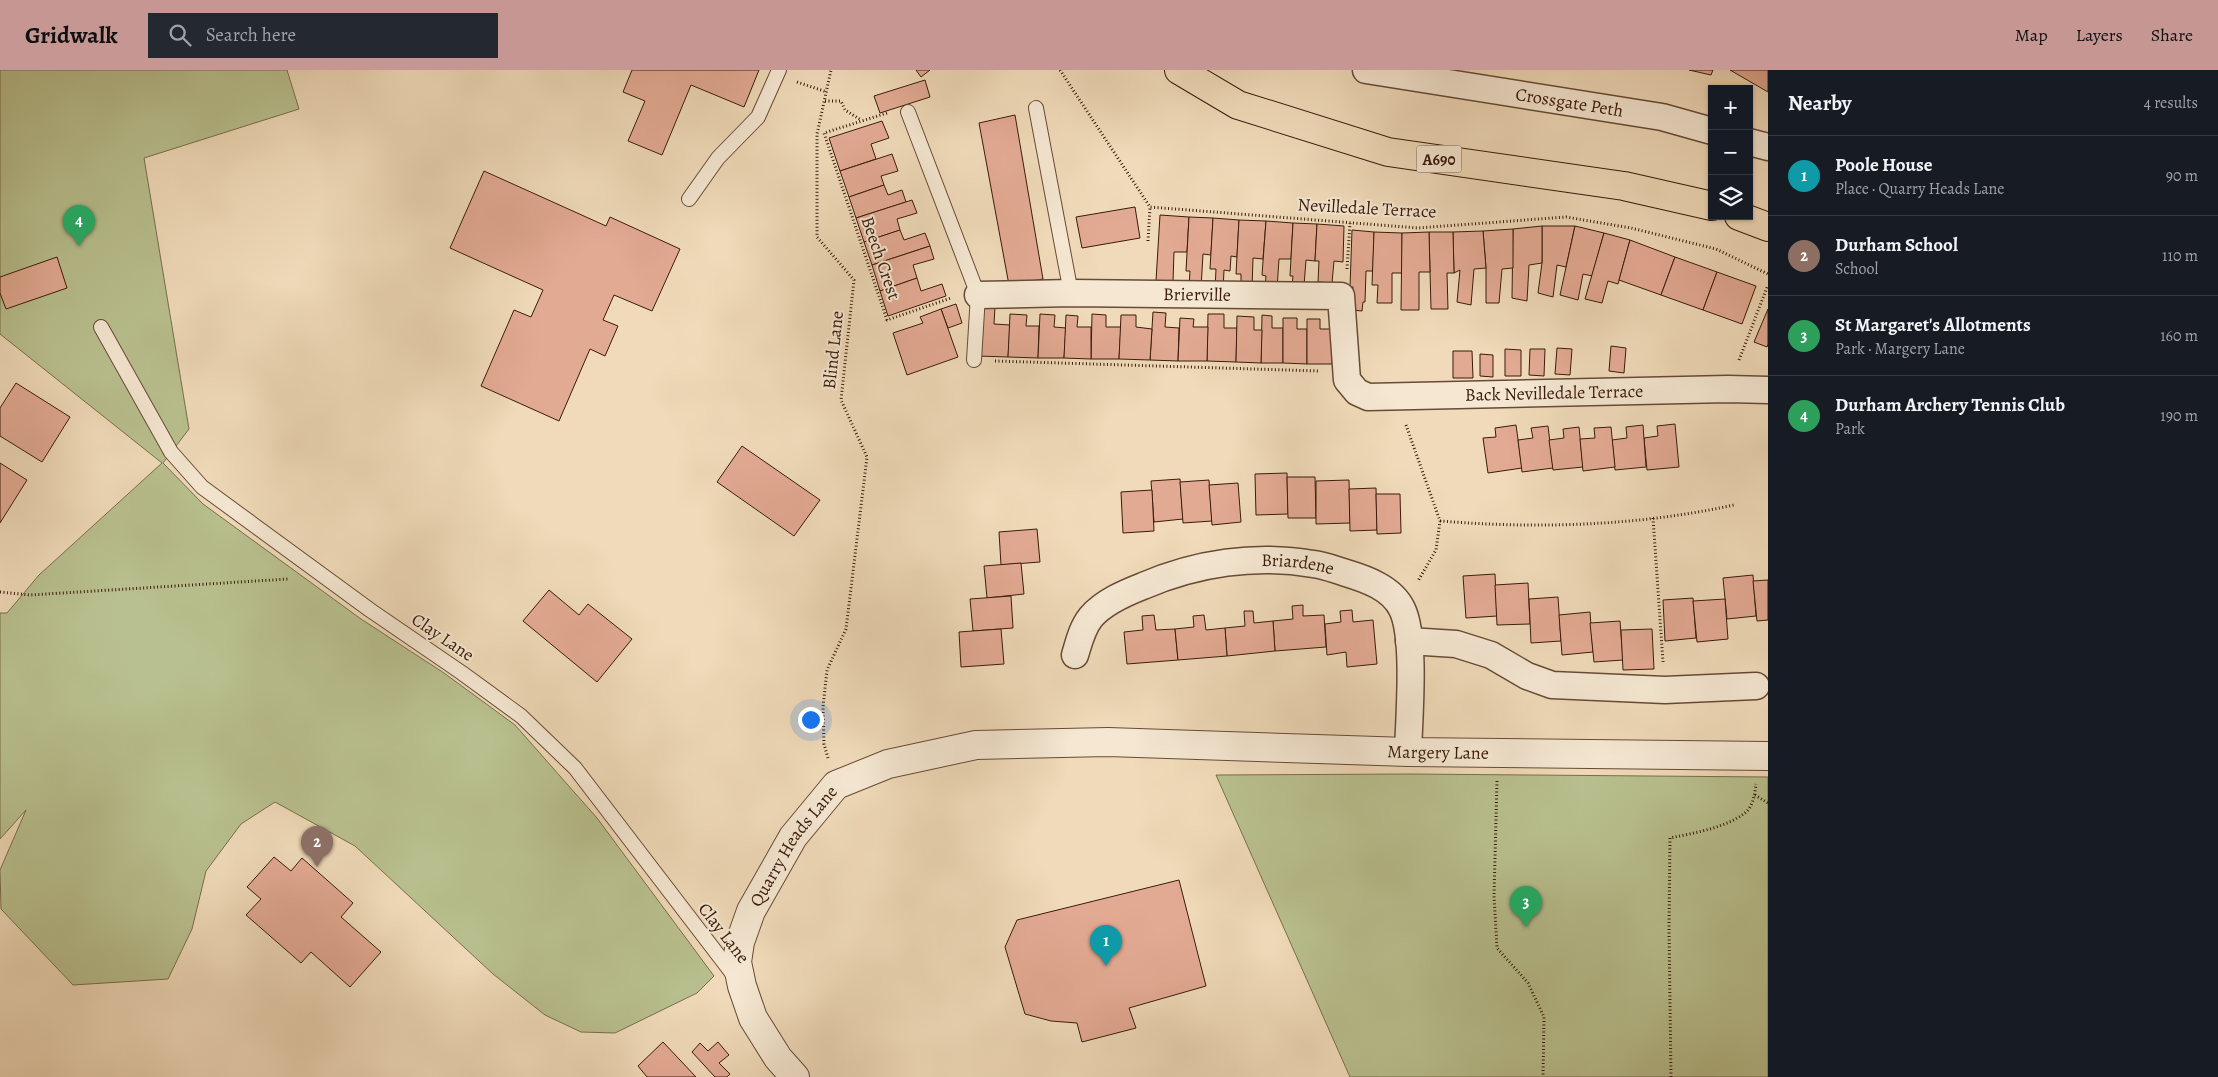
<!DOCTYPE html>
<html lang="en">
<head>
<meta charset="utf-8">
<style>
	:root { --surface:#171b24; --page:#242831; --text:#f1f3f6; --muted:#9ea1a6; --line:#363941; --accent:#c59692 }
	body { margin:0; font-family:Alegreya,serif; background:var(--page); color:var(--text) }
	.controls { position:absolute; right:15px; top:15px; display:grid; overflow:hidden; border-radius:0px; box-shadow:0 1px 4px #0004 }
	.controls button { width:45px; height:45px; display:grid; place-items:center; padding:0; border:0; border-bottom:1px solid var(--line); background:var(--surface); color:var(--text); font:25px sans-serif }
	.you { position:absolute; left:810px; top:649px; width:18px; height:18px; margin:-12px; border:4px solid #fff; border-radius:50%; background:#1a73e8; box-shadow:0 0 0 8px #1a73e833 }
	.badge { display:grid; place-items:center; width:32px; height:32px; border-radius:50%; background:var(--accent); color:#fff; font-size:16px; font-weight:700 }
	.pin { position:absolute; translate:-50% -41px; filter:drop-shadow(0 1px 2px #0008) }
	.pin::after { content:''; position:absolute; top:26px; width:18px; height:15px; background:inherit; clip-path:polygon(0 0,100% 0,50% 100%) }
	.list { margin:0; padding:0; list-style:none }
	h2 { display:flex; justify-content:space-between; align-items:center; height:65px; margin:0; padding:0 20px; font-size:21px }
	h2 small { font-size:16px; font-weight:400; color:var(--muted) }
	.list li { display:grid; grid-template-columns:32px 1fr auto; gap:15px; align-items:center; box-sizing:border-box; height:80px; padding:0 20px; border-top:1px solid var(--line) }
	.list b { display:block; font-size:19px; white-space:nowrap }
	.list p { margin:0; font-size:16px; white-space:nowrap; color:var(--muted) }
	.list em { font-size:16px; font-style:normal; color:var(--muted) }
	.icon { flex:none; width:28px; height:28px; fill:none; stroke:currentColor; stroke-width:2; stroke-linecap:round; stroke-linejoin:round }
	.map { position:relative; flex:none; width:1768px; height:1007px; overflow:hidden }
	header { display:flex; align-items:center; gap:30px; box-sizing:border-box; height:70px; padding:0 25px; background:var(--accent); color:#111 }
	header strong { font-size:24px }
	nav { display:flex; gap:28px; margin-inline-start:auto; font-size:18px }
	.search { width:350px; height:45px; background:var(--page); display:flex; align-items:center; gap:12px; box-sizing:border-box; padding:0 18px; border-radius:0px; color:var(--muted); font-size:19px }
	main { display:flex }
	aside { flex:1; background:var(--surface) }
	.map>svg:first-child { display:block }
	.green { fill:#b9c08f; stroke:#796e4c }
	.building { fill:#e3aa93; stroke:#391b0a }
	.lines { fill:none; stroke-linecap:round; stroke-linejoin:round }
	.service-casing { stroke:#674b36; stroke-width:16 }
	.minor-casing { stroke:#674b36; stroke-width:29 }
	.tertiary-casing { stroke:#674b36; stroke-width:30 }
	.trunk-casing { stroke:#391b0a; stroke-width:30 }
	.path { stroke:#391b0a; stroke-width:3; stroke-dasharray:1 2.5; stroke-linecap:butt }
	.service { stroke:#f5e7d2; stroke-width:14 }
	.minor { stroke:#f5e7d2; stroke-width:26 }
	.tertiary { stroke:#f5e7d2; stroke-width:28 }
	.trunk { stroke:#f0dab9; stroke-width:28 }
	.labels { text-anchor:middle; stroke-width:4; stroke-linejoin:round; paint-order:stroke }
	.shield { fill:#f5e7d2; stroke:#715846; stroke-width:1 }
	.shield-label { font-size:16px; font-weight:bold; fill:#391b0a }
	.street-label { font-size:18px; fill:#391b0a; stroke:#f5e7d2 }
</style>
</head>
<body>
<header>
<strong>Gridwalk</strong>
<div class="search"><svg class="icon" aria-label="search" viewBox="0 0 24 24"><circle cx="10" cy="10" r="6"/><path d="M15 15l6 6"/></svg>Search here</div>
<nav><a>Map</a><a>Layers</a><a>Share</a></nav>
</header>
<main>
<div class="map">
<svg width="1768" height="1007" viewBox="0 0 1768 1007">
	<rect width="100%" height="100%" fill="#f0dab9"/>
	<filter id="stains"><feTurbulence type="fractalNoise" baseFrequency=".004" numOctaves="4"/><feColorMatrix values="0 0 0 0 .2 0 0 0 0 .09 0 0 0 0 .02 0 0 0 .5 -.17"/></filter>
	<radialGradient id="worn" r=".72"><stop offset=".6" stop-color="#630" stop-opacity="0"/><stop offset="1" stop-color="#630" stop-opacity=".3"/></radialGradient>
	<g class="green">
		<path d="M0,0h287l12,39 -155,49 45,271 -26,34 40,41 158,115 83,54 71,52 82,93 117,158 -17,17 -82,40 -34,-1 -36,-17 -52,-41 -138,-128 -80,-44 -34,22 -35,47 -14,58 -24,50 -95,6 -72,-76 -1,-39 26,-60 -26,29v-226h7l32,-38 123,-112 -162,-129z"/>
		<path d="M1409,704l359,3v300h-418l-134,-302z"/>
	</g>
	<g class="building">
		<path d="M632,0h127l-15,37 -53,-22 -29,70 -34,-14 17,-40 -22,-9z"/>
		<path d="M916,0h14l-9,7z"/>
		<path d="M1689,0h24l-2,5z"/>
		<path d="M1730,0h38v22z"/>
		<path d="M925,10l5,17 -50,16 -6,-17z"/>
		<path d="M1015,45l28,164 -34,6 -30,-162z"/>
		<path d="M882,51l7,17 -18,6 5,15 -36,12 -11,-33z"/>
		<path d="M892,84l6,17 -17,5 3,9 -35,12 -9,-26z"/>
		<path d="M484,101l122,55 4,-9 70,32 -28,62 -38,-16 -11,25 15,6 -13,30 -15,-7 -31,72 -78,-35 33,-76 17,7 12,-27 -93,-42z"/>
		<path d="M884,115l4,10 14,-5 4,12 -50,16 -7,-21z"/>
		<path d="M912,130l5,13 -20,6 3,11 -36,12 -8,-24z"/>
		<path d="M1135,137l5,31 -58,10 -6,-31z"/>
		<path d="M1160,145l29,2 -2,35h-13l-1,30 -17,-1z"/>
		<path d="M1189,147l24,1 -2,37 -8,-1 -2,34 -12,-1 1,-16h-4z"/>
		<path d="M1213,148l26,2 -2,37 -6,-1 -1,15 -6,-1 -1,21 -8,-1 1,-21h-6z"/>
		<path d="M1239,150l27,1 -3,38 -10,-1 -1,31h-11v-15h-5z"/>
		<path d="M1266,151l27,2 -2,36h-12l-2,30 -12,-1 1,-12 -4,-1z"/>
		<path d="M1293,153l24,1 -2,37 -9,-1 -2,26h-12l1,-10h-3z"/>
		<path d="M1317,154l27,2 -1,36 -9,-1 -2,22 -14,-1 1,-21h-4z"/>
		<path d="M1542,156h33l-9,41 -9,-2 -4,32 -15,-4 4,-30z"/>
		<path d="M1542,156v37l-13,2 -2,36 -15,-3 1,-69z"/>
		<path d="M1575,156l29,7 -12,43 -9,-2 -5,26 -18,-5z"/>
		<path d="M1513,159v39l-11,1 -3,34h-13v-35l-3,-37z"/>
		<path d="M900,160l4,10 21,-7 5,13 -58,19 -8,-23z"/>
		<path d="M1352,160l22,2 -1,39h-7l-1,31h-2l-1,9 -10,-1 1,-23h-3z"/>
		<path d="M1483,161l3,37 -12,1 -3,36 -14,-3 3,-32 -6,3 -1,-41z"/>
		<path d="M1374,162l28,1v40h-10v30h-15l1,-18h-6z"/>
		<path d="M1429,162h24l1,41h-7l1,36h-17z"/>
		<path d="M1429,162l1,40h-11v38h-18l1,-77z"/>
		<path d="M1604,163l26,7 -12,44 -10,-3 -6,22 -17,-4z"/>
		<path d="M1630,170l45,17 -14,38 -42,-15z"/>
		<path d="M930,176l4,13 -21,6 4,13 -37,13 -8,-26z"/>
		<path d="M57,187l10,31 -61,21 -6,-16v-16z"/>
		<path d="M1675,187l42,15 -14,38 -42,-15z"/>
		<path d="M1717,202l39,14 -14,38 -39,-14z"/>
		<path d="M917,208l4,13 21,-7 4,12 -58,20 -8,-25z"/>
		<path d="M956,234l6,19 -14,5 -7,-19z"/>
		<path d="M981,236l14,1 -1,17 16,1 -2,32 -30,-1z"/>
		<path d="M941,239l17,48 -51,18 -14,-42 30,-10 -3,-6z"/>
		<path d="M1768,239v35l-1,3 -13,-5z"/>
		<path d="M1153,242l13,1 -1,14 14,1 -1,33 -28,-1z"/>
		<path d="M1010,244l17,1 -1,11h13l-1,32 -30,-1z"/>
		<path d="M1040,244l15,1 -1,12 12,1 -2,30h-26z"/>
		<path d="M1092,244l14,1v12h15l-2,32h-28z"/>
		<path d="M1208,244h16v14h13l-1,34 -29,-1z"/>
		<path d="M1066,245l12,1 -1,11h14v32l-27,-1z"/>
		<path d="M1121,245h15v12l16,2 -2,31 -31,-1z"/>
		<path d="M1262,245l10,1v12h11v35h-22z"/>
		<path d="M1237,246l17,1v13h8l-1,33 -25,-1z"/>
		<path d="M1180,248l14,1 -1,8h15l-1,34h-29z"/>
		<path d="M1283,248h14v11h10v35l-24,-1z"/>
		<path d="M1307,249h13v10h12v35h-25z"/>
		<path d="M1611,276l15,2 -2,25 -15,-2z"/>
		<path d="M1557,278l15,1 -2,26 -15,-1z"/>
		<path d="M1505,279l16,1v26h-16z"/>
		<path d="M1530,279h15l-1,27 -15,-1z"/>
		<path d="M1453,281h19l1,27h-20z"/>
		<path d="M1480,284l13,1v22l-13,-1z"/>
		<path d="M16,313l54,34 -28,45 -42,-26v-28z"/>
		<path d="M1675,354l4,43 -32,3 -3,-32 14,-2 -1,-10z"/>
		<path d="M1516,355l6,43 -34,5 -5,-35 13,-1 -1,-9z"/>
		<path d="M1643,355l3,42 -31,3 -3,-30 15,-2 -1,-11z"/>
		<path d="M1548,356l5,42 -31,4 -4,-32 15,-2 -2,-10z"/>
		<path d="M1579,357l4,40 -30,3 -4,-30 15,-2 -1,-9z"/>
		<path d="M1611,357l4,40 -32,4 -3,-32 15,-1 -1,-10z"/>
		<path d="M742,376l78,54 -26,36 -77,-54z"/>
		<path d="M0,393l27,17 -27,43z"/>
		<path d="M1287,403l1,41 -32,1 -1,-41z"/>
		<path d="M1287,407h28l1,41h-28z"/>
		<path d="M1180,409l3,40 -29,3 -3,-41z"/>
		<path d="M1209,410l3,41 -29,2 -3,-41z"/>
		<path d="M1349,410l1,43 -34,1v-43z"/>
		<path d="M1238,413l3,39 -29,3 -3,-40z"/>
		<path d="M1376,418l1,42 -27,1 -1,-42z"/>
		<path d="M1152,420l2,41 -31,2 -2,-41z"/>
		<path d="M1376,424h24l1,39 -24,1z"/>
		<path d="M1037,459l3,33 -39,3 -2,-33z"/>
		<path d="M1021,493l3,31 -37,4 -3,-32z"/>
		<path d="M1495,504l2,42 -31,2 -3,-42z"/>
		<path d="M1753,505l3,41 -29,3 -4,-41z"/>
		<path d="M1768,510v40l-11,1 -4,-40z"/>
		<path d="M1528,513l2,41 -33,1 -2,-40z"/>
		<path d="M549,520l30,25 9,-11 44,35 -35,43 -74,-61z"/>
		<path d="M1011,526l2,32 -40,3 -3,-32z"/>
		<path d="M1558,527l3,44 -30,2 -2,-44z"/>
		<path d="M1693,528l3,40 -31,3 -2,-41z"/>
		<path d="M1725,529l3,40 -31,3 -4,-41z"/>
		<path d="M1303,535v11l21,-1 2,32 -51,4 -2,-30 20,-2 -1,-13z"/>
		<path d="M1352,540l1,12 20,-2 4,44 -30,3 -1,-15 -19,3 -2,-31 16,-2 -1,-11z"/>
		<path d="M1244,541h9l1,12 19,-2 2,30 -48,5 -2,-28 20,-2z"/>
		<path d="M1590,542l3,40 -31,3 -3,-40z"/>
		<path d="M1154,545l2,15 19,-1 3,31 -51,4 -3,-32 19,-2 -1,-14z"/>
		<path d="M1204,545l2,15 19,-2 2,28 -49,4 -3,-31 19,-2 -1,-11z"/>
		<path d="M1620,551l3,39 -29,2 -4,-39z"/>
		<path d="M1001,559l3,35 -43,3 -2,-35z"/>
		<path d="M1652,559l2,40 -31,1 -2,-40z"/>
		<path d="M274,787l17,14 11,-13 51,45 -12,14 40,35 -31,35 -39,-35 -10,11 -55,-48 15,-16 -14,-12z"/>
		<path d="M1179,810l27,106 -77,22 7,20 -54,14 -5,-19 -26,-2 -26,-7 -20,-67 12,-27z"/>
		<path d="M663,972l33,35h-49l-9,-11z"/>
		<path d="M718,972l11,13 -10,8 11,11 -3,3h-12l-23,-25 8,-9 8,8z"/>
	</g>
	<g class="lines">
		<defs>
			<g id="service">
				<path d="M1036,38l35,185"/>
				<path d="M908,42l70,183 -4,65"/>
				<path d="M689,129l29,-41 40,-41 21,-47"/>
				<path d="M101,257l70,125 31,35 168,123 92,63 59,43 54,52 160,209"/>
			</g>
			<g id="minor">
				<path id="s1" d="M1366,0l296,47 50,14"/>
				<path d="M1749,72l19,5"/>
				<path id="s2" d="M978,225l93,-2 270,3 6,84 10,12 11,5 360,-8 40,1"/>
				<path d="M1409,571l47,3 35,11 36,21 25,9 113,5 91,-4"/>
				<path id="s3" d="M1075,585c4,-13 7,-27 16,-38 13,-15 34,-24 52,-31 53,-23 113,-32 170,-22 11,1 23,6 33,9 20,6 46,15 56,36 14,28 7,109 6,143"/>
			</g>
			<g id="tertiary">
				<path id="s4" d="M795,1007l-17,-19 -25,-40 -11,-32 -5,-24 3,-20 11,-31 42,-74 43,-52 52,-21 88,-19 132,-3 300,10 360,4"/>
			</g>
			<g id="trunk">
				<path d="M1179,0l59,35 150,47 236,34 88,20"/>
				<path d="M1739,146l29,11"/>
			</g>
		</defs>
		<use href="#service" class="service-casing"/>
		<use href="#minor" class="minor-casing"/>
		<use href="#tertiary" class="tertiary-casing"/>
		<use href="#trunk" class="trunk-casing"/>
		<g class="path">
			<path d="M1060,0l90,137 268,21 148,-11 65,11 85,21 52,25"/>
			<path d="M797,12l30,10"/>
			<path d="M825,31h16l4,9 16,10"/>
			<path d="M887,43l-63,20 63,187 64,-22"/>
			<path d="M1148,171l2,-34"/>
			<path d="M1347,199l3,-46"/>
			<path d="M1739,290l29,-75"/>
			<path d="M995,291l324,10"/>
			<path d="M1406,355l34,96 -4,29 -18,31"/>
			<path d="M1653,448l10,144"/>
			<path d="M1440,451c99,8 197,5 294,-16"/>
			<path d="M0,522l30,3 258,-16"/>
			<path d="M828,688l-4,-14 -1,-37 4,-37 19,-41 21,-172 -26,-57 13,-120 -37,-43v-103l14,-64"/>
			<path d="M1497,711l-3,115 3,52 31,35 16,34 -1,60"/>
			<path d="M1755,725l13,8"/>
			<path d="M1671,1007l-2,-148 1,-91c24,-5 55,-10 75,-25 8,-6 10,-20 11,-29"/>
		</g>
		<use href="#service" class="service"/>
		<use href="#minor" class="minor"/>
		<use href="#tertiary" class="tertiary"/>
		<use href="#trunk" class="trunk"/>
	</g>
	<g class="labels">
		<rect class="shield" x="1416.5" y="75.5" width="45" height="27" rx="4"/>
		<g class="shield-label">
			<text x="1439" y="95">A690</text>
		</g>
		<g class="street-label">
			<text dy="6" stroke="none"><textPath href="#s1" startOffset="206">Crossgate Peth</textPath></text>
			<text transform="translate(1367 138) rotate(3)" y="6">Nevilledale Terrace</text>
			<text transform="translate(881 188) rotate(71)" y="6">Beech Crest</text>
			<text dy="6" stroke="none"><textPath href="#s2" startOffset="219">Brierville</textPath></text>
			<text transform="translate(833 280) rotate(-84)" y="6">Blind Lane</text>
			<text dy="6" stroke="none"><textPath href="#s2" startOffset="661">Back Nevilledale Terrace</textPath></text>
			<text dy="6" stroke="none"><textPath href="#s3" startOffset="261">Briardene</textPath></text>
			<text transform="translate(443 567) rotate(34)" y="6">Clay Lane</text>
			<text dy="6" stroke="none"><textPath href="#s4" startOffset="945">Margery Lane</textPath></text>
			<text dy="6" stroke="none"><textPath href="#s4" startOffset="262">Quarry Heads Lane</textPath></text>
			<text transform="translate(724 863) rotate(52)" y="6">Clay Lane</text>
		</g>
	</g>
	<rect width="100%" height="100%" filter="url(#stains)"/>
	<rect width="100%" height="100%" fill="url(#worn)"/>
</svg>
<div class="controls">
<button>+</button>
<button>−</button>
<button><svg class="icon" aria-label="layers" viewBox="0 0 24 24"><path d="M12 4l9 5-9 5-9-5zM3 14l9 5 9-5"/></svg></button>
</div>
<div class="you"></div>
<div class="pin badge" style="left:1106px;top:896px;background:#0f9aa8">1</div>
<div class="pin badge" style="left:317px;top:797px;background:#8d6e63">2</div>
<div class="pin badge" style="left:1526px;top:857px;background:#2e9e5b">3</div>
<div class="pin badge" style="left:79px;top:176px;background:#2e9e5b">4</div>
</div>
<aside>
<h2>Nearby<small>4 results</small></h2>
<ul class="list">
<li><span class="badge" style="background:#0f9aa8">1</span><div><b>Poole House</b><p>Place · Quarry Heads Lane</p></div><em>90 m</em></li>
<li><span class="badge" style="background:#8d6e63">2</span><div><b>Durham School</b><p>School</p></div><em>110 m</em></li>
<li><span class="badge" style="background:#2e9e5b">3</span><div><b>St Margaret's Allotments</b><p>Park · Margery Lane</p></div><em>160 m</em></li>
<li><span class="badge" style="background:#2e9e5b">4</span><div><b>Durham Archery Tennis Club</b><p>Park</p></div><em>190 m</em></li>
</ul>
</aside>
</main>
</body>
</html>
